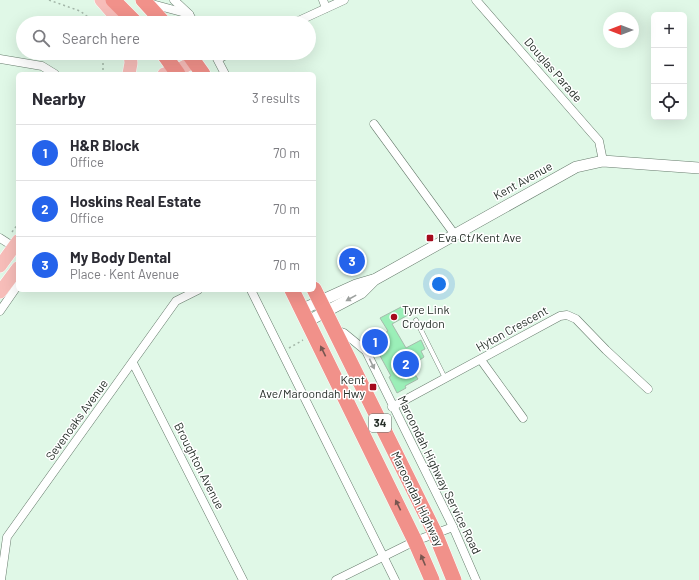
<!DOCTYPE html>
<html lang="en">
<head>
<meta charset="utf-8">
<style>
	:root { --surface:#fff; --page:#f2f2f3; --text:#2b2b33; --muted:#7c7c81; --line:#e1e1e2; --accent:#2563eb }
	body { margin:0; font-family:Barlow,sans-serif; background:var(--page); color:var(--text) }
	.controls { position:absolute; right:12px; top:12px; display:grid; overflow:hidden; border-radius:6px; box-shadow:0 4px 16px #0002 }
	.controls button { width:36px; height:36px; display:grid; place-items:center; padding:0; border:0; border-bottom:1px solid var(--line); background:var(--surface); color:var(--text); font:20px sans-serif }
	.compass { position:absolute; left:603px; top:12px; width:36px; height:36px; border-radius:50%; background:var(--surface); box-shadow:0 4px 16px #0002; rotate:270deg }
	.you { position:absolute; left:439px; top:284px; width:14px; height:14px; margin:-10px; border:3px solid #fff; border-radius:50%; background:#1a73e8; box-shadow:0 0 0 6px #1a73e833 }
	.badge { display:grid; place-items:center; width:26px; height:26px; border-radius:50%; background:var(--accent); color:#fff; font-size:13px; font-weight:700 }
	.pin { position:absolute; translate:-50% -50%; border:2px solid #fff; box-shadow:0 1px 4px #0006 }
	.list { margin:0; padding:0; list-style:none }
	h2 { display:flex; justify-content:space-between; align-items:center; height:52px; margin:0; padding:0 16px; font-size:17px }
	h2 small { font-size:13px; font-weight:400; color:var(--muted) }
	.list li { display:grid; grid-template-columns:26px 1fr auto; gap:12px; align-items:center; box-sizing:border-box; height:56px; padding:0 16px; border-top:1px solid var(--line) }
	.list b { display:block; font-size:15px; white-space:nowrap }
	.list p { margin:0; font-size:13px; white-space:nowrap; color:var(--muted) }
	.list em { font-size:13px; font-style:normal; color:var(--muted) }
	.icon { flex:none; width:22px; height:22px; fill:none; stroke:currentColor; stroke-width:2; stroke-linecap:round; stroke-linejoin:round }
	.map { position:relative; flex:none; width:699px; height:580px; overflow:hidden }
	.search { position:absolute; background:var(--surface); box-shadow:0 4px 16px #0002; left:16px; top:16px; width:300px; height:44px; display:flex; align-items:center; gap:10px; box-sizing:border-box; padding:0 14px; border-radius:22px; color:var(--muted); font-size:15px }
	.panel { position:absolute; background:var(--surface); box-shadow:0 4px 16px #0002; left:16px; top:72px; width:300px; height:220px; border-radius:6px }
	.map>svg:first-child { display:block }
	.building { fill:#9befb8; stroke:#a5bcac }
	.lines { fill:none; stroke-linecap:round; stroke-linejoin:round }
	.lane-casing { stroke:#677c6d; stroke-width:5 }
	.street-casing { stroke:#677c6d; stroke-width:9 }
	.secondary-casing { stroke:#677c6d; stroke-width:12 }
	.primary-casing { stroke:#fff; stroke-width:14 }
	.highway-casing { stroke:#fff; stroke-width:16 }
	.path { stroke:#a3b6a8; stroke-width:1.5; stroke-dasharray:2 3; stroke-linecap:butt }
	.lane { stroke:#fff; stroke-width:4 }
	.street { stroke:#fff; stroke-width:8 }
	.secondary { stroke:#fff; stroke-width:11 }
	.primary { stroke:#f7bdb9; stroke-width:13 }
	.highway { stroke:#f1918a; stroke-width:15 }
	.oneway { fill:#9da19f }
	.oneway2 { fill:#775650 }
	.poi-dot { fill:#a50b1d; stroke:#fff; stroke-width:1.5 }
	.labels { text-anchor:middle; stroke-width:3; stroke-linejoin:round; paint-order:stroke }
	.shield { fill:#fff; stroke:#676d69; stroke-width:1 }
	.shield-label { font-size:11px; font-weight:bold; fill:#262f29 }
	.street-label { font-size:12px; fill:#262f29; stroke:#fff }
	.poi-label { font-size:12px; fill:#262f29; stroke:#fff; text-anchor:start }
</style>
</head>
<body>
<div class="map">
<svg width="699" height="580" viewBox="0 0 699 580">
	<rect width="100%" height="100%" fill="#e0f8e7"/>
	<g class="building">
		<path d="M355,248l10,18 -15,9 -10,-18z"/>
		<path d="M403,306l5,9 -16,9 14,24 15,-8 4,9 -4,2 3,6 -10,7 4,7 -4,2 4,6 -13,7 1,2 -9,5 -8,-16 2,-1 -19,-35 16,-10 -8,-13z"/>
	</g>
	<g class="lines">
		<defs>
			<path id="lane" d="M416,320l29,58"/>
			<g id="street">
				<path d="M174,0l15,14 5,9"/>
				<path d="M323,0l3,8"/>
				<path d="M476,0l115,132 8,9 4,20"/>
				<path d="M148,3l41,11"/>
				<path d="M294,23l50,-23"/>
				<path d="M214,53l11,21"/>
				<path d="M0,59l42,7 13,8"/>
				<path d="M218,59l12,-6"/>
				<path d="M374,124l81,111"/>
				<path d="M0,238l14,9"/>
				<path d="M251,290l144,290"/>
				<path d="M0,311l18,-26"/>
				<path d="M335,330l9,3 22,18 87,176 23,53"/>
				<path d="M481,360l42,58"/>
				<path d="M133,363l110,217"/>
				<path d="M392,407l168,-91 7,-1 9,4 30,31 42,39"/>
				<path d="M1,580l6,-43 169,-236 22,-11"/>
				<path d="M336,580l79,-39 38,-14"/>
			</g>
			<g id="secondary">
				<path d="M303,309l53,-24 17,-5"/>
				<path d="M308,321l53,-28 13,-13 202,-113 27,-6 96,7"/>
			</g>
			<g id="primary">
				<path d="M101,0l20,23"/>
				<path d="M129,74l2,-11 -1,-10"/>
				<path d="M164,74l12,-3 19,-10"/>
				<path d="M0,266l18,-25"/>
				<path d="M0,292l18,-24"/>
			</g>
			<g id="highway">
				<path d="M113,0l23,23"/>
				<path d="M143,0l21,23"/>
				<path d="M163,53l15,21"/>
				<path d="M188,53l15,21"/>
				<path d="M314,289l121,244 19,47"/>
				<path d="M292,290l123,251 17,39"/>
			</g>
		</defs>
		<use href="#lane" class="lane-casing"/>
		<use href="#street" class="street-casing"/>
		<use href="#secondary" class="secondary-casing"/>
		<use href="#primary" class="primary-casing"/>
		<use href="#highway" class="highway-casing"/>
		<g class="path">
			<path d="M49,0l31,11 16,12"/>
			<path d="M103,53v21"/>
			<path d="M12,232l6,-8"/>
			<path d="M289,348l14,-8"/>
		</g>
		<use href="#lane" class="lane"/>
		<use href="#street" class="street"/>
		<use href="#secondary" class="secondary"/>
		<use href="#primary" class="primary"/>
		<use href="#highway" class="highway"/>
	</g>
	<defs><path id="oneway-solid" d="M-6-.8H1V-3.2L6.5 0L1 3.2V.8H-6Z"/></defs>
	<g class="oneway">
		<use href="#oneway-solid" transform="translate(351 298) rotate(151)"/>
		<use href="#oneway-solid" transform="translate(372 364) rotate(64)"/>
	</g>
	<g class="oneway2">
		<use href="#oneway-solid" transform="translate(323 351) rotate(-116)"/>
		<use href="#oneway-solid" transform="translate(398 505) rotate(-116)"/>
		<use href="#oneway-solid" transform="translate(423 560) rotate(-113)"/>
	</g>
	<g class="poi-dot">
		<rect x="426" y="234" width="8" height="8" rx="2"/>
		<circle cx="394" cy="317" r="4"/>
		<rect x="369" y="383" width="8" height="8" rx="2"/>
	</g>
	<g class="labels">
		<rect class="shield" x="369" y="414" width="22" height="18" rx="3"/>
		<g class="shield-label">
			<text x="380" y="427">34</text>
		</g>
		<g class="street-label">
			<text transform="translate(553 70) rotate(49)" y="4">Douglas Parade</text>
			<text transform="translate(523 181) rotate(-29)" y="4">Kent Avenue</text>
			<text transform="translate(512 329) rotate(-29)" y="4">Hyton Crescent</text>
			<text transform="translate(77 420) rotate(-54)" y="4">Sevenoaks Avenue</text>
			<text transform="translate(199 466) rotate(63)" y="4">Broughton Avenue</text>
			<text transform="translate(439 475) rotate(64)" y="4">Maroondah Highway Service Road</text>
			<text transform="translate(417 499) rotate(64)" y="4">Maroondah Highway</text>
		</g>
		<g class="poi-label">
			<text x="438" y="242">Eva Ct/Kent Ave</text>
			<text x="402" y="314">Tyre Link<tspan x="402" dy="14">Croydon</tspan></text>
			<text x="365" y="384" text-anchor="end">Kent<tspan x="365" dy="14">Ave/Maroondah Hwy</tspan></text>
		</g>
	</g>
</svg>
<div class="controls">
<button>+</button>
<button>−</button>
<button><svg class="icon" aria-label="locate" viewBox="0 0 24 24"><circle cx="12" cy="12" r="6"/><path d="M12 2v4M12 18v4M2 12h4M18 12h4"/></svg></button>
</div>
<svg class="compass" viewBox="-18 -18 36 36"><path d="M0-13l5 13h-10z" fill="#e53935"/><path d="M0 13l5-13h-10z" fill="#7c7c81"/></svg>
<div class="you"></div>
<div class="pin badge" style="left:375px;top:342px">1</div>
<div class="pin badge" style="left:406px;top:364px">2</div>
<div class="pin badge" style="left:352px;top:261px">3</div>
<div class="search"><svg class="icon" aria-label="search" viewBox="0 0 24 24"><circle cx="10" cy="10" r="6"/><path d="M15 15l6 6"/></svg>Search here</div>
<section class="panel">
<h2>Nearby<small>3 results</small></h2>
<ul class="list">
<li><span class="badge">1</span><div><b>H&amp;R Block</b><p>Office</p></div><em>70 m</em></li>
<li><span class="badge">2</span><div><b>Hoskins Real Estate</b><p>Office</p></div><em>70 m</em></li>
<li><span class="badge">3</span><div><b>My Body Dental</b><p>Place · Kent Avenue</p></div><em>70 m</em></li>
</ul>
</section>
</div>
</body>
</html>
